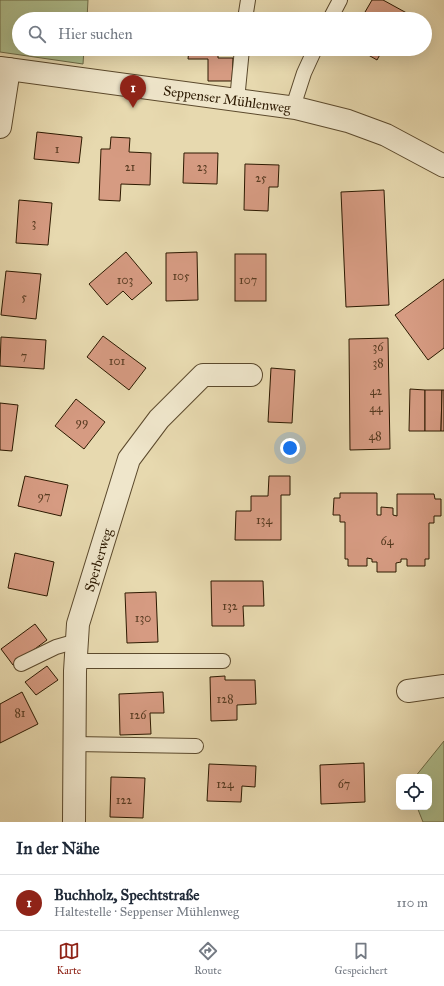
<!DOCTYPE html>
<html lang="de">
<head>
<meta charset="utf-8">
<style>
	:root { --surface:#fff; --page:#f2f2f3; --text:#1f2937; --muted:#747a83; --line:#e0e1e3; --accent:#8f2418 }
	body { margin:0; font-family:"IM FELL Great Primer",serif; background:var(--page); color:var(--text) }
	.controls { position:absolute; right:12px; bottom:12px; display:grid; overflow:hidden; border-radius:8px; box-shadow:0 4px 16px #0002 }
	.controls button { width:36px; height:36px; display:grid; place-items:center; padding:0; border:0; border-bottom:1px solid var(--line); background:var(--surface); color:var(--text); font:20px sans-serif }
	.you { position:absolute; left:290px; top:448px; width:14px; height:14px; margin:-10px; border:3px solid #fff; border-radius:50%; background:#1a73e8; box-shadow:0 0 0 6px #1a73e833 }
	.badge { display:grid; place-items:center; width:26px; height:26px; border-radius:50%; background:var(--accent); color:#fff; font-size:13px; font-weight:700 }
	.pin { position:absolute; translate:-50% -33px; filter:drop-shadow(0 1px 2px #0008) }
	.pin::after { content:''; position:absolute; top:21px; width:14px; height:12px; background:inherit; clip-path:polygon(0 0,100% 0,50% 100%) }
	.list { margin:0; padding:0; list-style:none }
	h2 { display:flex; justify-content:space-between; align-items:center; height:52px; margin:0; padding:0 16px; font-size:17px }
	h2 small { font-size:13px; font-weight:400; color:var(--muted) }
	.list li { display:grid; grid-template-columns:26px 1fr auto; gap:12px; align-items:center; box-sizing:border-box; height:56px; padding:0 16px; border-top:1px solid var(--line) }
	.list b { display:block; font-size:15px; white-space:nowrap }
	.list p { margin:0; font-size:13px; white-space:nowrap; color:var(--muted) }
	.list em { font-size:13px; font-style:normal; color:var(--muted) }
	.icon { flex:none; width:22px; height:22px; fill:none; stroke:currentColor; stroke-width:2; stroke-linecap:round; stroke-linejoin:round }
	.map { position:relative; flex:none; width:444px; height:822px; overflow:hidden }
	.search { position:absolute; background:var(--surface); box-shadow:0 4px 16px #0002; left:12px; right:12px; top:12px; height:44px; display:flex; align-items:center; gap:10px; box-sizing:border-box; padding:0 14px; border-radius:22px; color:var(--muted); font-size:15px }
	.sheet { height:108px; background:var(--surface) }
	nav { display:flex; justify-content:space-around; align-items:center; box-sizing:border-box; height:56px; border-top:1px solid var(--line); background:var(--surface); font-size:11px; color:var(--muted) }
	nav a { display:grid; justify-items:center; gap:2px }
	nav .on { color:var(--accent) }
	.map>svg:first-child { display:block }
	.green { fill:#b0c08f; stroke:#6e6c48 }
	.building { fill:#d69b82; stroke:#2c1900 }
	.lines { fill:none; stroke-linecap:round; stroke-linejoin:round }
	.service-casing { stroke:#5b492c; stroke-width:16 }
	.minor-casing { stroke:#5b492c; stroke-width:24 }
	.tertiary-casing { stroke:#5b492c; stroke-width:24 }
	.service { stroke:#efe6cb; stroke-width:14 }
	.minor { stroke:#efe6cb; stroke-width:22 }
	.tertiary { stroke:#efe6cb; stroke-width:22 }
	.labels { text-anchor:middle; stroke-width:3; stroke-linejoin:round; paint-order:stroke }
	.number-label { font-size:12px; fill:#563a20 }
	.street-label { font-size:14px; fill:#2c1900; stroke:#efe6cb }
</style>
</head>
<body>
<div class="map">
<svg width="444" height="822" viewBox="0 0 444 822">
	<rect width="100%" height="100%" fill="#e7d9af"/>
	<filter id="stains"><feTurbulence type="fractalNoise" baseFrequency=".005" numOctaves="4"/><feColorMatrix values="0 0 0 0 .2 0 0 0 0 .09 0 0 0 0 .02 0 0 0 .5 -.17"/></filter>
	<radialGradient id="worn" r=".72"><stop offset=".6" stop-color="#630" stop-opacity="0"/><stop offset="1" stop-color="#630" stop-opacity=".3"/></radialGradient>
	<g class="green">
		<path d="M0,0h88l-1,19h-68v30h65l-1,15 -83,-12z"/>
		<path d="M444,741v81h-21l-6,-15h12v-30h-14z"/>
	</g>
	<g class="building">
		<path d="M372,0h11l31,17 -1,2h-52z"/>
		<path d="M189,49h29v9h15l-1,23h-24v-22h-20z"/>
		<path d="M358,49h25l-6,11z"/>
		<path d="M37,132l45,5 -3,26 -45,-4z"/>
		<path d="M111,137l19,1 -1,14 22,1 -1,32 -29,-1 -1,17 -21,-1 2,-51h9z"/>
		<path d="M184,153h34l-1,31 -34,-1z"/>
		<path d="M245,164l34,1 -1,22h-9l-1,24 -24,-1z"/>
		<path d="M384,190l5,115 -43,2 -5,-115z"/>
		<path d="M19,200l33,3 -4,42 -32,-2z"/>
		<path d="M126,252l26,31 -20,17 -9,-9 -16,14 -18,-21z"/>
		<path d="M197,252l1,48 -32,1v-48z"/>
		<rect x="235" y="254" width="31" height="47"/>
		<path d="M6,271l35,3 -5,45 -35,-4z"/>
		<path d="M444,279v69l-16,12 -33,-45z"/>
		<path d="M103,336l43,32 -17,22 -42,-33z"/>
		<path d="M1,337l45,3 -2,29 -44,-3z"/>
		<path d="M388,338l2,111 -40,1 -1,-111z"/>
		<path d="M271,368l24,2 -3,53 -24,-1z"/>
		<path d="M410,389l15,1v41h-16z"/>
		<path d="M425,390h17l-1,41h-16z"/>
		<path d="M442,390h2v41h-3z"/>
		<path d="M76,399l29,23 -21,27 -29,-23z"/>
		<path d="M0,403l18,2 -6,46 -12,-1z"/>
		<path d="M25,476l43,9 -7,31 -43,-10z"/>
		<path d="M269,476h21v19h-9v45h-46l1,-29h15v-15h17z"/>
		<path d="M340,493h37v22h4v-8l12,1v7l4,1v-22h37l1,5h6v17h-7v7h-5v36h-4v7h-18v-7h-6v3l-5,1v9h-19v-10h-5v-3l-5,-1v8h-19v-7h-3v-37h-5v-7h-7l1,-17h6z"/>
		<path d="M15,553l39,9 -7,34 -39,-8z"/>
		<path d="M211,581h52l1,25h-21l1,20h-32z"/>
		<path d="M156,592l2,50 -31,1 -2,-50z"/>
		<path d="M35,624l12,16 -34,25 -12,-16z"/>
		<path d="M47,666l11,14 -22,15 -11,-13z"/>
		<path d="M225,676v4h30l1,24 -19,1v15l-26,1 -1,-44z"/>
		<path d="M22,692l16,32 -38,19v-39z"/>
		<path d="M163,692l1,21h-14l1,21 -31,1 -1,-41z"/>
		<path d="M364,763l1,39 -44,2 -1,-39z"/>
		<path d="M209,764l47,2 -1,21 -13,-1 -1,16 -34,-1z"/>
		<path d="M111,777l34,1 -2,40 -33,-1z"/>
	</g>
	<g class="lines">
		<defs>
			<g id="service">
				<path d="M245,19l3,-19"/>
				<path d="M330,19l10,-19"/>
				<path d="M237,100l5,-51"/>
				<path d="M293,107l11,-34 11,-24"/>
				<path d="M76,661h147"/>
				<path d="M21,664l35,-17 21,-6"/>
				<path d="M74,744l122,2"/>
			</g>
			<g id="minor">
				<path d="M0,127l9,-58"/>
				<path d="M408,691l36,-5"/>
				<path d="M74,822l1,-151 3,-47 51,-165 30,-40 44,-44h48"/>
			</g>
			<path id="tertiary" d="M0,68l296,40 52,13 38,14 58,31"/>
		</defs>
		<use href="#service" class="service-casing"/>
		<use href="#minor" class="minor-casing"/>
		<use href="#tertiary" class="tertiary-casing"/>
		<use href="#service" class="service"/>
		<use href="#minor" class="minor"/>
		<use href="#tertiary" class="tertiary"/>
	</g>
	<g class="labels">
		<g class="number-label">
			<text x="57" y="153">1</text>
			<text x="130" y="171">21</text>
			<text x="202" y="171">23</text>
			<text x="261" y="182">25</text>
			<text x="34" y="227">3</text>
			<text x="181" y="280">105</text>
			<text x="125" y="284">103</text>
			<text x="248" y="284">107</text>
			<text x="24" y="301">5</text>
			<text x="378" y="351">36</text>
			<text x="24" y="360">7</text>
			<text x="117" y="365">101</text>
			<text x="378" y="367">38</text>
			<text x="376" y="395">42</text>
			<text x="376" y="412">44</text>
			<text x="82" y="426">99</text>
			<text x="375" y="440">48</text>
			<text x="44" y="500">97</text>
			<text x="264" y="524">134</text>
			<text x="387" y="545">64</text>
			<text x="230" y="610">132</text>
			<text x="143" y="622">130</text>
			<text x="225" y="703">128</text>
			<text x="20" y="717">81</text>
			<text x="138" y="719">126</text>
			<text x="225" y="788">124</text>
			<text x="344" y="788">67</text>
			<text x="124" y="804">122</text>
		</g>
		<g class="street-label">
			<text transform="translate(227 99) rotate(8)" y="5">Seppenser Mühlenweg</text>
			<text transform="translate(98 560) rotate(-73)" y="5">Sperberweg</text>
		</g>
	</g>
	<rect width="100%" height="100%" filter="url(#stains)"/>
	<rect width="100%" height="100%" fill="url(#worn)"/>
</svg>
<div class="controls">
<button><svg class="icon" aria-label="locate" viewBox="0 0 24 24"><circle cx="12" cy="12" r="6"/><path d="M12 2v4M12 18v4M2 12h4M18 12h4"/></svg></button>
</div>
<div class="you"></div>
<div class="pin badge" style="left:133px;top:108px">1</div>
<div class="search"><svg class="icon" aria-label="search" viewBox="0 0 24 24"><circle cx="10" cy="10" r="6"/><path d="M15 15l6 6"/></svg>Hier suchen</div>
</div>
<section class="sheet">
<h2>In der Nähe<small></small></h2>
<ul class="list">
<li><span class="badge">1</span><div><b>Buchholz, Spechtstraße</b><p>Haltestelle · Seppenser Mühlenweg</p></div><em>110 m</em></li>
</ul>
</section>
<nav>
<a class="on"><svg class="icon" aria-label="map" viewBox="0 0 24 24"><path d="M3 6l6-2 6 2 6-2v14l-6 2-6-2-6 2zM9 4v14M15 6v14"/></svg>Karte</a>
<a><svg class="icon" aria-label="directions" viewBox="0 0 24 24"><path d="M12 3l9 9-9 9-9-9zM9 14v-3h6M13 9l2 2-2 2"/></svg>Route</a>
<a><svg class="icon" aria-label="saved" viewBox="0 0 24 24"><path d="M7 4h10v16l-5-4-5 4z"/></svg>Gespeichert</a>
</nav>
</body>
</html>
